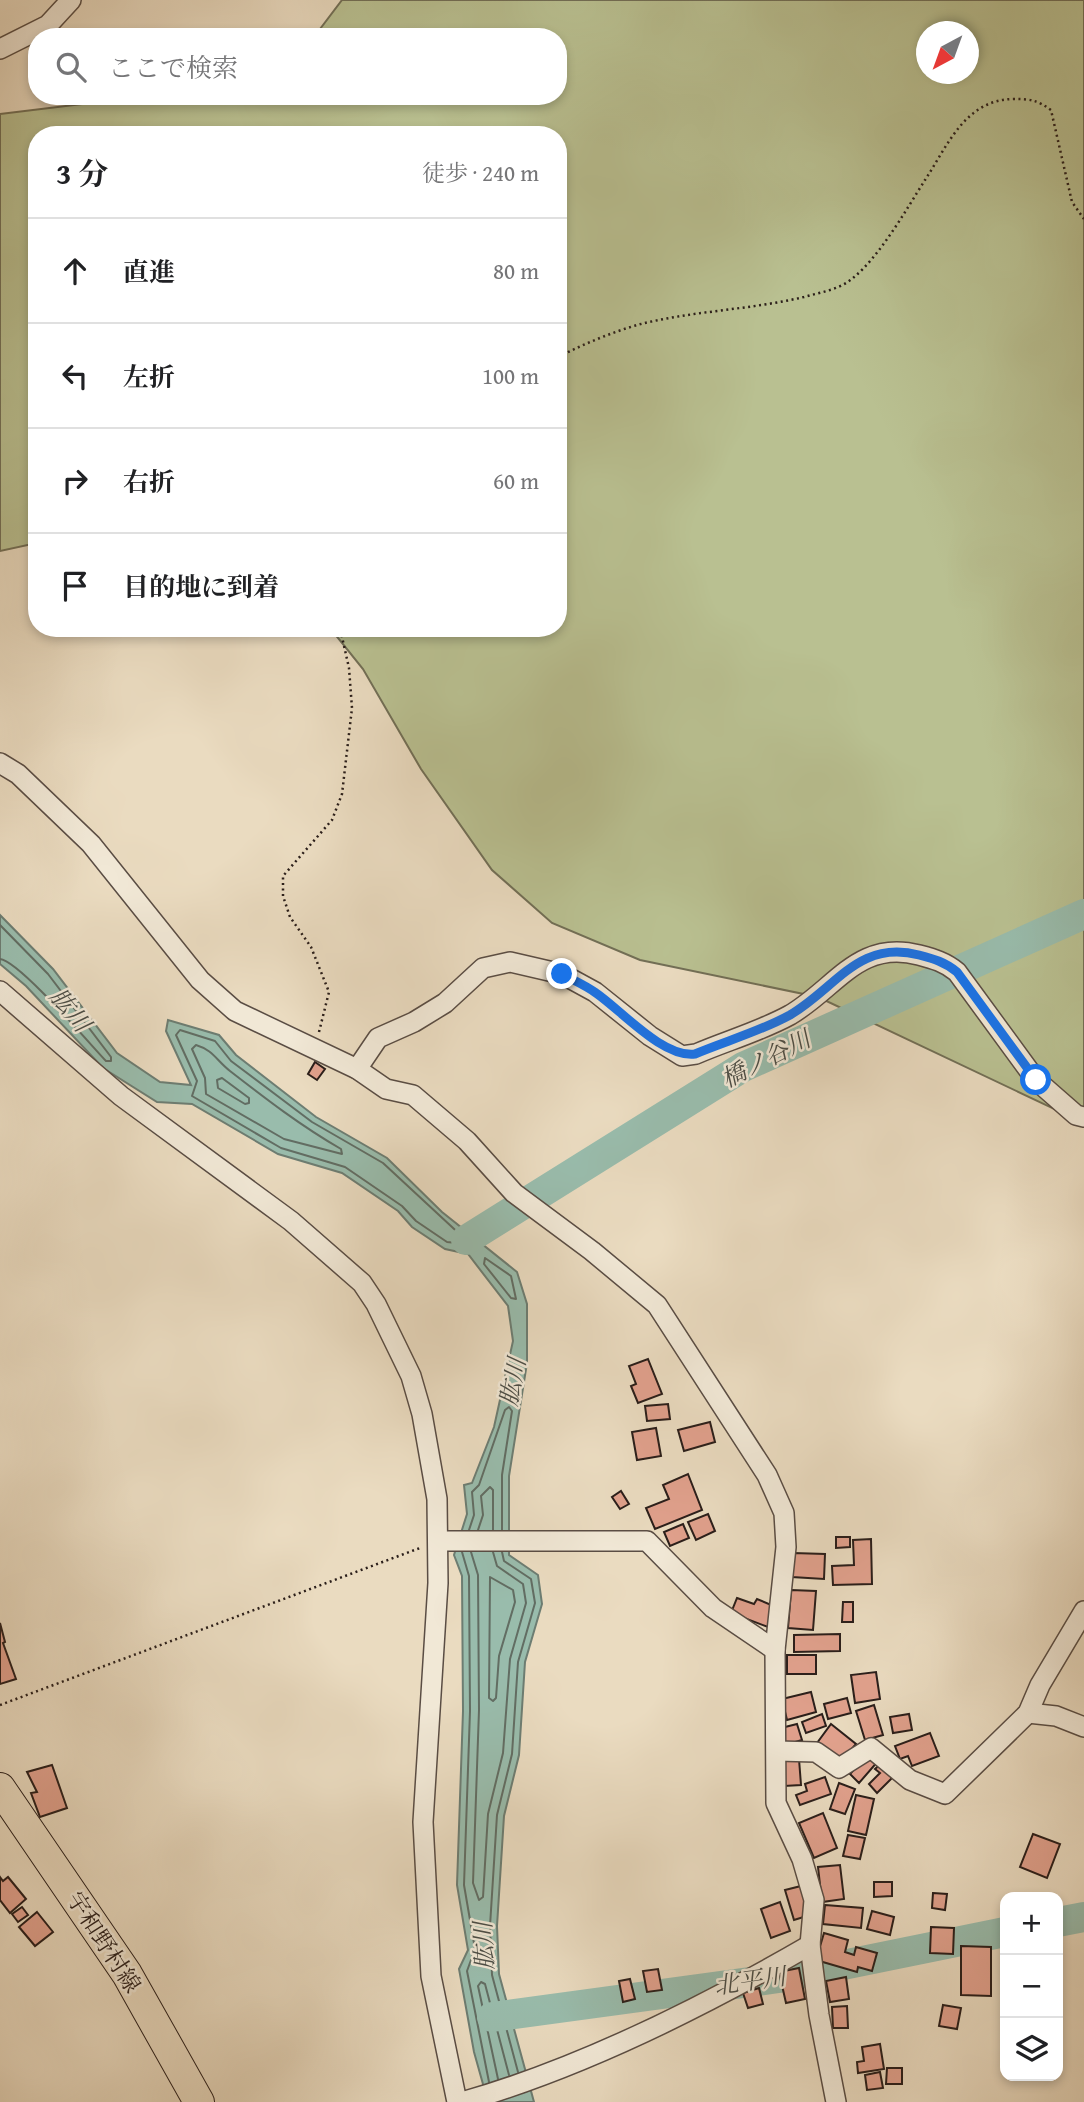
<!DOCTYPE html>
<html lang="ja">
<head>
<meta charset="utf-8">
<style>
	:root { --surface:#fff; --page:#f2f2f2; --text:#202124; --muted:#757577; --line:#e0e0e0 }
	body { margin:0; font-family:"Gentium Book Plus","Noto Serif JP",serif; background:var(--page); color:var(--text) }
	.controls { position:absolute; right:21px; bottom:21px; display:grid; overflow:hidden; border-radius:14px; box-shadow:0 4px 10px #0003 }
	.controls button { width:63px; height:63px; display:grid; place-items:center; padding:0; border:0; border-bottom:2px solid var(--line); background:var(--surface); color:var(--text); font:35px sans-serif }
	.compass { position:absolute; left:916px; top:21px; width:63px; height:63px; border-radius:50%; background:var(--surface); box-shadow:0 4px 10px #0003; rotate:221deg }
	.stop { position:absolute; width:21px; height:21px; margin:-16px; border:5px solid #1a73e8; border-radius:50%; background:#fff }
	.stop.end { background:#1a73e8; border-color:#fff; box-shadow:0 2px 7px #0008 }
	.list { margin:0; padding:0; list-style:none }
	h2 { display:flex; justify-content:space-between; align-items:center; height:91px; margin:0; padding:0 28px; font-size:30px }
	h2 small { font-size:23px; font-weight:400; color:var(--muted) }
	.list li { display:grid; grid-template-columns:46px 1fr auto; gap:21px; align-items:center; box-sizing:border-box; height:105px; padding:0 28px; border-top:2px solid var(--line) }
	.list b { display:block; font-size:26px; white-space:nowrap }
	.list em { font-size:23px; font-style:normal; color:var(--muted) }
	.icon { flex:none; width:38px; height:38px; fill:none; stroke:currentColor; stroke-width:2; stroke-linecap:round; stroke-linejoin:round }
	.map { position:relative; flex:none; width:1084px; height:2102px; overflow:hidden }
	.search { position:absolute; background:var(--surface); box-shadow:0 4px 10px #0003; left:28px; top:28px; width:539px; height:77px; display:flex; align-items:center; gap:18px; box-sizing:border-box; padding:0 24px; border-radius:28px; color:var(--muted); font-size:26px }
	.panel { position:absolute; background:var(--surface); box-shadow:0 4px 10px #0003; left:28px; top:126px; width:539px; height:511px; border-radius:28px }
	.map>svg:first-child { display:block }
	.green { fill:#b9c091; stroke:#726f56; stroke-width:2; fill-rule:evenodd }
	.water { fill:#99bcac; stroke:#6d7d72; stroke-width:2 }
	.lines { fill:none; stroke-linecap:round; stroke-linejoin:round }
	.shore { stroke:#626d63; stroke-width:2 }
	.river { stroke:#99bcac; stroke-width:30 }
	.building { fill:#e1a18d; stroke:#2a1e1a; stroke-width:2 }
	.minor-casing { stroke:#5a4d44; stroke-width:22 }
	.primary-casing { stroke:#2a1e1a; stroke-width:32 }
	.path { stroke:#2a1e1a; stroke-width:2.5; stroke-dasharray:2 3.5; stroke-linecap:butt }
	.minor { stroke:#f1e8d6; stroke-width:19 }
	.primary { stroke:#eadbc0; stroke-width:30 }
	.route { stroke:#1a73e8; stroke-width:9 }
	.labels { text-anchor:middle; stroke-width:5; stroke-linejoin:round; paint-order:stroke }
	.street-label { font-size:23px; fill:#2a1e1a; stroke:#f1e8d6 }
	.water-label { font-size:24px; font-style:italic; fill:#4b4d46; stroke:#f1e8d6 }
</style>
</head>
<body>
<div class="map">
<svg width="1084" height="2102" viewBox="0 0 1084 2102">
	<rect width="100%" height="100%" fill="#eadbc0"/>
	<filter id="stains"><feTurbulence type="fractalNoise" baseFrequency=".00286" numOctaves="4"/><feColorMatrix values="0 0 0 0 .2 0 0 0 0 .09 0 0 0 0 .02 0 0 0 .5 -.17"/></filter>
	<radialGradient id="worn" r=".72"><stop offset=".6" stop-color="#630" stop-opacity="0"/><stop offset="1" stop-color="#630" stop-opacity=".3"/></radialGradient>
	<path class="green" d="M342,0h742v1123l-266,-126 -178,-37 -88,-37 -60,-53 -71,-101 -58,-100 -33,-41h228v-493h-521v408l-37,8v-437l148,-18h410v-59h-244zM926,32h42v42h-42z"/>
	<path class="water" d="M0,915l53,54 64,84 43,29 31,3 -25,-54 2,-11 51,15 17,20 80,62 71,41 55,54 75,60 10,32v59l-18,113v79l29,20 4,29 -17,58 -6,93 -15,61 -7,110 2,48 35,128h-46l-14,-50 -15,-83 9,-19 -11,-65 6,-174 -1,-135 -8,-21 13,-41 -3,-29 8,-2 22,-56 19,-86 -5,-35 -40,-52 -23,-5 -33,-22 -14,-16 -56,-38 -64,-19 -86,-50 -35,-2 -54,-34 -77,-82 -26,-22z"/>
	<g class="lines">
		<g class="shore">
			<path d="M0,925l48,49 63,83v4h-5c-17,-18 -87,-100 -106,-102"/>
			<path d="M180,1030l35,11 16,20 81,61 71,41 83,77v4l-19,-2 -31,-21 -14,-15 -57,-39 -64,-19 -89,-52 5,-15 -21,-46z"/>
			<path d="M196,1045c17,5 21,16 34,26 36,28 71,55 111,78l1,5 -58,-15 -78,-45 -1,-16 -13,-29z"/>
			<path d="M222,1078l27,20v5l-4,1 -27,-16 -1,-8z"/>
			<path d="M485,1258l26,18 5,23 -5,-1 -27,-34z"/>
			<path d="M469,1530l5,-15 -2,-23 7,-7 26,-75 4,-3 3,4 -10,64v55"/>
			<path d="M478,1530l5,-15 -2,-19 9,-9 3,3v40"/>
			<path d="M462,1552l7,24 1,135 -6,174 11,64 -8,22 22,111"/>
			<path d="M471,1552l7,23 1,135 -6,173 6,17 4,-3 5,-83 15,-61 7,-94 16,-56 -3,-19 -26,-18 -4,-14"/>
			<path d="M502,1552l2,9 27,18 4,24 -17,59 -6,92 -15,61 -7,111 2,49 26,97"/>
			<path d="M490,1577l23,13 2,12 -16,54 -3,42 -3,3 -4,-3z"/>
			<path d="M498,2079l-20,-93 3,-4 4,2 24,91"/>
		</g>
		<g class="river">
			<path d="M466,1240l277,-173 341,-153"/>
			<path d="M1058,1922l26,-5"/>
			<path d="M492,2017l287,-39 226,-46"/>
		</g>
	</g>
	<g class="building">
		<path d="M315,1062l10,7 -8,11 -9,-6z"/>
		<path d="M648,1359l14,35 -24,9 -7,-17 5,-2 -7,-18z"/>
		<path d="M668,1404l2,15 -23,2 -2,-15z"/>
		<path d="M710,1422l5,20 -31,9 -6,-21z"/>
		<path d="M656,1428l5,28 -24,4 -5,-28z"/>
		<path d="M688,1474l14,36 -47,19 -9,-21 23,-9 -6,-14z"/>
		<path d="M621,1491l8,13 -9,5 -8,-12z"/>
		<path d="M708,1514l7,17 -19,9 -8,-18z"/>
		<path d="M683,1524l6,14 -19,8 -6,-14z"/>
		<path d="M836,1537h14v10l-14,1z"/>
		<path d="M871,1539l1,45 -39,1 -1,-19 22,-1 -1,-25z"/>
		<path d="M793,1553l32,1 -1,25 -32,-2z"/>
		<path d="M791,1590l25,1 -3,39 -25,-2z"/>
		<path d="M737,1598l17,6 3,-5 19,8 -8,20 -37,-14z"/>
		<path d="M843,1602h10v20h-11z"/>
		<path d="M0,1623l5,19 -2,1 13,36 -16,5z"/>
		<path d="M840,1634v17l-46,1v-17z"/>
		<rect x="787" y="1655" width="29" height="19"/>
		<path d="M876,1672l4,27 -25,4 -4,-28z"/>
		<path d="M811,1692l5,20 -29,8 -5,-21z"/>
		<path d="M847,1698l4,15 -23,6 -4,-15z"/>
		<path d="M874,1705l9,30 -18,5 -9,-29z"/>
		<path d="M822,1714l4,12 -20,7 -4,-11z"/>
		<path d="M909,1714l3,16 -19,3 -3,-16z"/>
		<path d="M797,1724l5,16 -17,5 -4,-17z"/>
		<path d="M831,1724l25,20 -15,18 -24,-19z"/>
		<path d="M930,1733l9,23 -27,10 -4,-10 -8,3 -5,-13z"/>
		<path d="M866,1756l13,4 -20,23 -9,-9z"/>
		<path d="M799,1759l2,26 -17,1 -2,-26z"/>
		<path d="M882,1763l12,13 -17,17 -8,-9 11,-11 -5,-4z"/>
		<path d="M52,1765l15,43 -27,9 -9,-24 6,-1 -10,-20z"/>
		<path d="M825,1777l6,17 -31,11 -4,-10 11,-4 -2,-7z"/>
		<path d="M839,1783l16,6 -10,25 -15,-5z"/>
		<path d="M856,1795l18,4 -8,36 -18,-4z"/>
		<path d="M823,1813l14,35 -23,10 -15,-35z"/>
		<path d="M1033,1834l27,10 -13,34 -27,-11z"/>
		<path d="M848,1835l17,3 -5,21 -17,-3z"/>
		<path d="M840,1865l4,34 -22,3 -4,-35z"/>
		<path d="M0,1877l3,4 5,-4 18,22 -16,14 -10,-13z"/>
		<path d="M874,1882h18v14l-18,1z"/>
		<path d="M801,1886l9,29 -16,5 -9,-30z"/>
		<path d="M933,1893l14,1 -2,16 -13,-2z"/>
		<path d="M780,1902l10,29 -19,7 -10,-29z"/>
		<path d="M825,1905l38,3 -2,20 -38,-4z"/>
		<path d="M22,1907l6,8 -10,7 -6,-8z"/>
		<path d="M872,1911l22,6 -4,18 -23,-6z"/>
		<path d="M37,1912l16,20 -18,14 -16,-19z"/>
		<path d="M931,1927l23,1 -1,26 -23,-1z"/>
		<path d="M824,1933l24,7 -3,12 9,3 2,-8 21,6 -5,18 -14,-4 -1,5 -41,-12z"/>
		<path d="M961,1946l30,1v49l-30,-1z"/>
		<path d="M799,1968l6,31 -19,4 -7,-31z"/>
		<path d="M658,1969l4,21 -15,2 -4,-21z"/>
		<path d="M846,1977l3,22 -19,3 -4,-21z"/>
		<path d="M630,1979l5,20 -12,3 -4,-21z"/>
		<path d="M759,1988l4,16 -15,4 -5,-15z"/>
		<path d="M943,2005l18,3 -4,21 -18,-3z"/>
		<path d="M847,2006l1,22h-15l-1,-21z"/>
		<path d="M880,2044l4,25 -26,4 -1,-11 7,-1 -2,-14z"/>
		<path d="M887,2068h15v16h-16z"/>
		<path d="M880,2072l3,16 -16,2 -2,-15z"/>
	</g>
	<g class="lines">
		<defs>
			<g id="minor">
				<path d="M0,49l48,-24 23,-25"/>
				<path d="M0,763l18,11 73,70 109,136 35,31 122,58 29,20 27,6 54,46 47,52 78,58 65,54 110,170 17,38 2,34 -11,103 1,153 26,56 12,41 -4,45 9,70 17,87"/>
				<path d="M0,991l121,105 170,125 71,62 14,21 35,72 11,38 15,85 1,84 -15,239 8,154 26,126"/>
				<path d="M357,1069l21,-31 36,-16 31,-19 38,-35 27,-6 52,12 33,18 55,44 32,20 14,-2c30,-13 65,-23 94,-39 46,-27 69,-76 129,-60 15,4 26,7 38,17l79,108 40,35 8,2"/>
				<path d="M439,1541h208l66,67 62,42"/>
				<path d="M1028,1713l28,3 28,11"/>
				<path d="M777,1751l39,1 23,16 32,-20 39,32 35,14 83,-81 12,-28 44,-74"/>
				<path d="M462,2102c120,-34 241,-95 348,-157"/>
			</g>
			<path id="primary" d="M0,1788l127,186 72,128"/>
		</defs>
		<use href="#minor" class="minor-casing"/>
		<use href="#primary" class="primary-casing"/>
		<g class="path">
			<path d="M558,357c26,-13 52,-24 79,-32 53,-14 112,-15 167,-28 17,-5 35,-7 49,-19 27,-22 53,-68 72,-98 23,-35 40,-80 88,-81 18,0 24,1 38,11l21,92 12,17"/>
			<path d="M319,1032l10,-40 -18,-45 -21,-30 -7,-21v-20l49,-56 10,-26 10,-86 -3,-40 -9,-40"/>
			<path d="M0,1705l420,-157"/>
		</g>
		<use href="#minor" class="minor"/>
		<use href="#primary" class="primary"/>
	</g>
	<g class="lines">
		<path class="route" d="M562,974c11,6 23,11 34,19 26,18 67,65 99,61 31,-13 66,-23 95,-39 46,-27 69,-76 129,-60 15,4 26,7 38,17l79,108"/>
	</g>
	<g class="labels">
		<g class="street-label">
			<text transform="translate(104 1942) rotate(57)" y="8">宇和野村線</text>
		</g>
		<g class="water-label">
			<text transform="translate(70 1010) rotate(50)" y="8">肱川</text>
			<text transform="translate(766 1059) rotate(-27)" y="8">橋ノ谷川</text>
			<text transform="translate(513 1382) rotate(-79)" y="8">肱川</text>
			<text transform="translate(484 1946) rotate(-93)" y="8">肱川</text>
			<text transform="translate(750 1981) rotate(-8)" y="8">北平川</text>
		</g>
	</g>
	<rect width="100%" height="100%" filter="url(#stains)"/>
	<rect width="100%" height="100%" fill="url(#worn)"/>
</svg>
<div class="controls">
<button>+</button>
<button>−</button>
<button><svg class="icon" aria-label="layers" viewBox="0 0 24 24"><path d="M12 4l9 5-9 5-9-5zM3 14l9 5 9-5"/></svg></button>
</div>
<svg class="compass" viewBox="-18 -18 36 36"><path d="M0-13l5 13h-10z" fill="#e53935"/><path d="M0 13l5-13h-10z" fill="#757577"/></svg>
<div class="stop" style="left:1036px;top:1080px"></div>
<div class="stop end" style="left:562px;top:974px"></div>
<div class="search"><svg class="icon" aria-label="search" viewBox="0 0 24 24"><circle cx="10" cy="10" r="6"/><path d="M15 15l6 6"/></svg>ここで検索</div>
<section class="panel">
<h2>3 分<small>徒歩 · 240 m</small></h2>
<ul class="list">
<li><svg class="icon" aria-label="ahead" viewBox="0 0 24 24"><path d="M12 20V5M6 11l6-6 6 6"/></svg><div><b>直進</b></div><em>80 m</em></li>
<li><svg class="icon" aria-label="left" viewBox="0 0 24 24"><path d="M17 20v-9H6M10 6l-5 5 5 5"/></svg><div><b>左折</b></div><em>100 m</em></li>
<li><svg class="icon" aria-label="right" viewBox="0 0 24 24"><path d="M7 20v-9h11M14 6l5 5-5 5"/></svg><div><b>右折</b></div><em>60 m</em></li>
<li><svg class="icon" aria-label="arrive" viewBox="0 0 24 24"><path d="M6 21V4h12l-3 4 3 4H6"/></svg><div><b>目的地に到着</b></div></li>
</ul>
</section>
</div>
</body>
</html>
